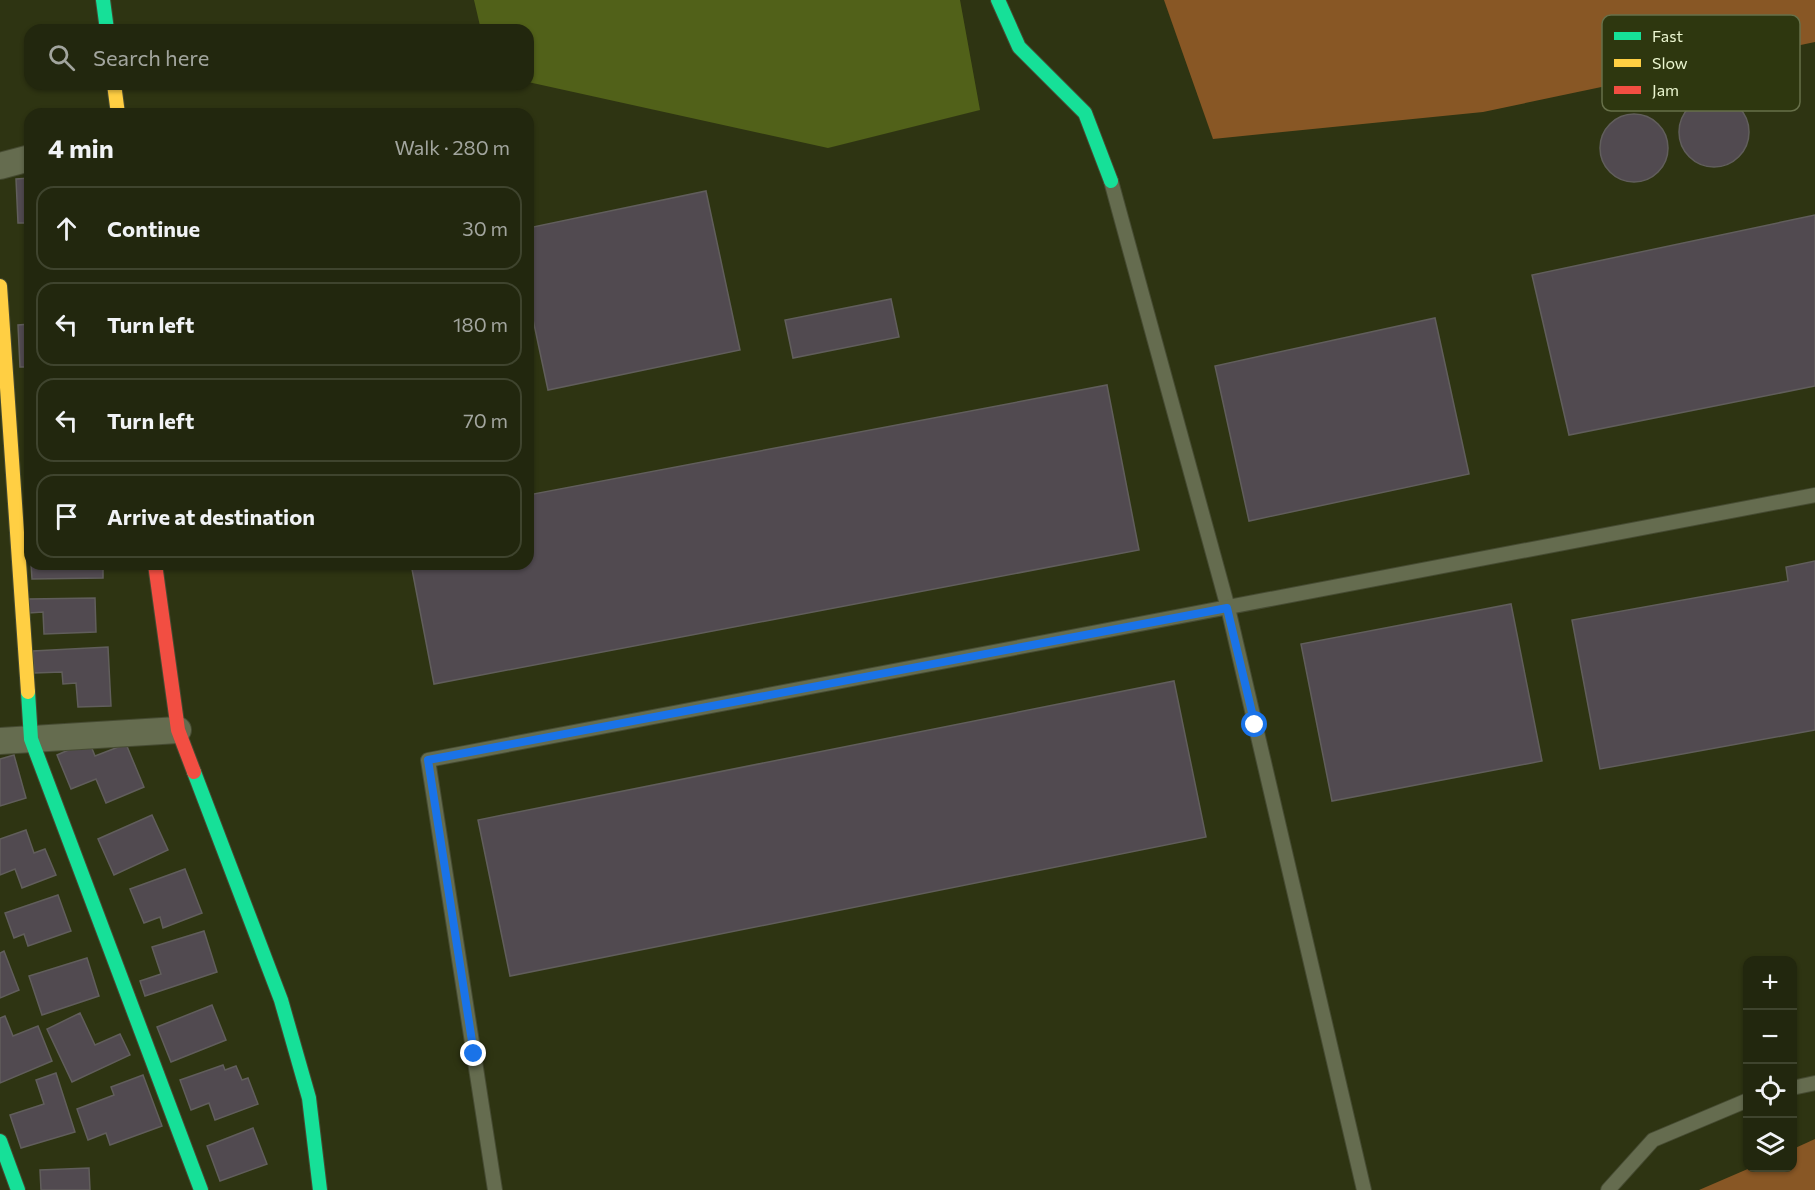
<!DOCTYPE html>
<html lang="en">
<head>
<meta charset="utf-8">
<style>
	:root { --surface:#22270e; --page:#2a2f17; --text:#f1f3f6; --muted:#a2a59e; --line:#3f442e }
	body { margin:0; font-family:Commissioner,sans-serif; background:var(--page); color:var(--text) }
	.controls { position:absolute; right:18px; bottom:18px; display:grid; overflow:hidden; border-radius:12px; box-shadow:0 2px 4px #0004 }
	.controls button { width:54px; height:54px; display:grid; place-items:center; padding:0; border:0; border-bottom:2px solid var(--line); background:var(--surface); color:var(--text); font:30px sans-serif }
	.stop { position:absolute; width:18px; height:18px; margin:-14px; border:4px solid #1a73e8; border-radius:50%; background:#fff }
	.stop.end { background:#1a73e8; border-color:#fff; box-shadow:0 2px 6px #0008 }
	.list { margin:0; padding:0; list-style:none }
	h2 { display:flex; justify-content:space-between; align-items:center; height:78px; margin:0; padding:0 24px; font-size:26px }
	h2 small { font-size:20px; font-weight:400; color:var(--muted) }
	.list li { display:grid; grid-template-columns:39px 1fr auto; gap:18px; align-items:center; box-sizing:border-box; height:84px; margin:0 12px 12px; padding:0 12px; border:2px solid var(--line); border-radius:18px }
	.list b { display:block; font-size:22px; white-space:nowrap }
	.list em { font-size:20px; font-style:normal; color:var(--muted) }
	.icon { flex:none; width:33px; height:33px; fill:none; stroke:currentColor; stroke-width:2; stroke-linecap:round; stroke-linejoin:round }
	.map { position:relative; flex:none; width:1815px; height:1190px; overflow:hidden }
	.search { position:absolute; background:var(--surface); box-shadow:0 2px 4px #0004; left:24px; top:24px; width:510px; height:66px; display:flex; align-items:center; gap:15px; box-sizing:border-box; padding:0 21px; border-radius:18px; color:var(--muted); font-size:22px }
	.panel { position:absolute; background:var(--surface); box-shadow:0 2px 4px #0004; left:24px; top:108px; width:510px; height:462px; border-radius:18px }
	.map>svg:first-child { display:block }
	.forest { fill:#885725 }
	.water { fill:#516119 }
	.building { fill:#514a50; stroke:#615e5c; stroke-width:1.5 }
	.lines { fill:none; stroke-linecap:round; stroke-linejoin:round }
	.lane-casing { stroke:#464b32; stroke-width:16 }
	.street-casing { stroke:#464b32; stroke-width:28 }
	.fast-casing { stroke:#464b32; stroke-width:16 }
	.slow-casing { stroke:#464b32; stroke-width:16 }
	.jam-casing { stroke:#464b32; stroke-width:16 }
	.lane { stroke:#656c4f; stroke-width:14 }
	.street { stroke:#656c4f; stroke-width:26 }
	.fast { stroke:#16e098; stroke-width:14 }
	.slow { stroke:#ffcf43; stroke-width:14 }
	.jam { stroke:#f24e42; stroke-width:14 }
	.route { stroke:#1a73e8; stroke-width:8 }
	.key { fill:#2e370f; stroke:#677049; stroke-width:1.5 }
	.key-label { font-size:16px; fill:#ebf6d0 }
</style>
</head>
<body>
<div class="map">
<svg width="1815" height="1190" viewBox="0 0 1815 1190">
	<rect width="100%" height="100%" fill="#2e3412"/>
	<g class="forest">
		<path d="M1164,0h651v42l-332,70 -270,27z"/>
		<path d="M1815,1139v51h-116l51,-22h42l1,-19z"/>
	</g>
	<path class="water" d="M474,0h486l20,110 -152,38 -300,-66v-52h-47z"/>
	<g class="building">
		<circle cx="1714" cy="132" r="35"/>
		<circle cx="1634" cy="148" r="34"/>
		<path d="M30,178v45h-12l-2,-44z"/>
		<path d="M706,191l34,159 -192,40 -20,-94v-68z"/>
		<path d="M1815,215v171l-246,49 -37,-160z"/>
		<path d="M891,299l8,38 -106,21 -8,-38z"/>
		<path d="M1435,318l34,156 -220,47 -34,-155z"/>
		<path d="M30,324v43h-10l-2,-42z"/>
		<path d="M1107,385l32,165 -705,134 -23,-120h117v-69z"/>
		<path d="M27,392h3v41z"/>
		<path d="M1815,561v169l-215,39 -28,-149 216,-39 -2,-14z"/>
		<path d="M31,564h72v14l-71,1z"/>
		<path d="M95,598l1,34 -52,2 -1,-22 -14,1v-14z"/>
		<path d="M1511,604l31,157 -210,40 -31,-157z"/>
		<path d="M108,647l3,59 -33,1 -2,-24 -13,1 -1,-12 -28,1 -1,-22z"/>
		<path d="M1174,681l32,156 -696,139 -32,-156z"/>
		<path d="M89,741l6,15 31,-12 18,43 -38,16 -10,-24 -25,10 -14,-34z"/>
		<path d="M14,755l12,43 -26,8v-47z"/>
		<path d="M152,815l16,35 -54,25 -16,-36z"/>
		<path d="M26,830l8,23 11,-4 11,26 -34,13 -7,-19 -15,6v-36z"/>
		<path d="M185,869l17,44 -39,15 -3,-11 -16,6 -14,-34z"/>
		<path d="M58,895l13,36 -43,15 -4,-12 -10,4 -9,-25z"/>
		<path d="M204,931l13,41 -72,24 -5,-15 21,-7 -9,-27z"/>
		<path d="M4,951l15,39 -19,8v-45z"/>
		<path d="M87,958l12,38 -57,19 -13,-39z"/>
		<path d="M212,1005l14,35 -55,22 -14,-35z"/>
		<path d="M80,1013l15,32 25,-11 10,21 -58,27 -25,-53z"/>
		<path d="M5,1016l8,20 25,-10 14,35 -52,22v-65z"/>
		<path d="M223,1065l2,5 11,-4 6,14 6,-2 10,26 -43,16 -6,-17 -18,7 -11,-30z"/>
		<path d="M56,1073l19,59 -54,16 -11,-33 34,-11 -8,-24z"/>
		<path d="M143,1075l19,51 -52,19 -4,-12 -18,7 -11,-31 37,-14 -3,-8z"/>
		<path d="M253,1128l14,36 -47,17 -13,-35z"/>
		<path d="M89,1168l1,22h-49l-1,-20z"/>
	</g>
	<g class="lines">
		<defs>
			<g id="lane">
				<path d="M1111,181l117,427 136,582"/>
				<path d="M1792,1088l23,-5"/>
				<path d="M495,1190l-67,-430 1387,-265"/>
				<path d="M1608,1190l45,-50 95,-40"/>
			</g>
			<g id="street">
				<path d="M0,166l30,-8"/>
				<path d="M0,741l178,-11"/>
			</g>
			<g id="fast">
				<path d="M103,0l4,30"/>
				<path d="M998,0l21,47 66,66 26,68"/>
				<path d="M28,692l3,47 170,451"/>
				<path d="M194,772l87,228 28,98 11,92"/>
				<path d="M0,1141l18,49"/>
			</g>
			<g id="slow">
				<path d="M114,84l4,30"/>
				<path d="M0,286l28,406"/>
			</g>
			<path id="jam" d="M155,564l23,166 16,42"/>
		</defs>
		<use href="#lane" class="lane-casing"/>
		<use href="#street" class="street-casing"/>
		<use href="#fast" class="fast-casing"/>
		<use href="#slow" class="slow-casing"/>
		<use href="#jam" class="jam-casing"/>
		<use href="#lane" class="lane"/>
		<use href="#street" class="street"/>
		<use href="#fast" class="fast"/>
		<use href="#slow" class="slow"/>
		<use href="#jam" class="jam"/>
	</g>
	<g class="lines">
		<path class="route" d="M474,1054l-46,-294 799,-152 28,117"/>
	</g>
	<rect x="1602" y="15" width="198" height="96" rx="9" class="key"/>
	<rect x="1614" y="32" width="27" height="8" fill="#16e098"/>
	<rect x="1614" y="59" width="27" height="8" fill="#ffcf43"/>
	<rect x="1614" y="86" width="27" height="8" fill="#f24e42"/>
	<g class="key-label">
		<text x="1652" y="42">Fast</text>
		<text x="1652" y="69">Slow</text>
		<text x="1652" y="96">Jam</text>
	</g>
</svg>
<div class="controls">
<button>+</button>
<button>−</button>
<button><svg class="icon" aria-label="locate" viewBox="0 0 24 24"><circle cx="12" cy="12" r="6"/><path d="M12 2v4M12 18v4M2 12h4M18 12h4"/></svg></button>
<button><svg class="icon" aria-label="layers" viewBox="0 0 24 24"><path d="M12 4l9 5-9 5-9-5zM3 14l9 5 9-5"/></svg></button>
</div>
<div class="stop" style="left:1255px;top:725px"></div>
<div class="stop end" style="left:474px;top:1054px"></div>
<div class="search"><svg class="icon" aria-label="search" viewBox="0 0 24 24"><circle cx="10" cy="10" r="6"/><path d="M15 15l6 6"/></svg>Search here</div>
<section class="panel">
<h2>4 min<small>Walk · 280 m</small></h2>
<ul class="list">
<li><svg class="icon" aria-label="ahead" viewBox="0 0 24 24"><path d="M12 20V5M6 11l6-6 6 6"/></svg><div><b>Continue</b></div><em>30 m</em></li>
<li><svg class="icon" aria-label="left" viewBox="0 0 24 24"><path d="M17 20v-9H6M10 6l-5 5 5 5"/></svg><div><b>Turn left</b></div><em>180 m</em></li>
<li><svg class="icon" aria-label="left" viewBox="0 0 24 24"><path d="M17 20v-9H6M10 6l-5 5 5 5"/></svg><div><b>Turn left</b></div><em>70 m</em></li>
<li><svg class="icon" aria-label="arrive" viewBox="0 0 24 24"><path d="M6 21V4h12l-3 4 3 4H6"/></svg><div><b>Arrive at destination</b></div></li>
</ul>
</section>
</div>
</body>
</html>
